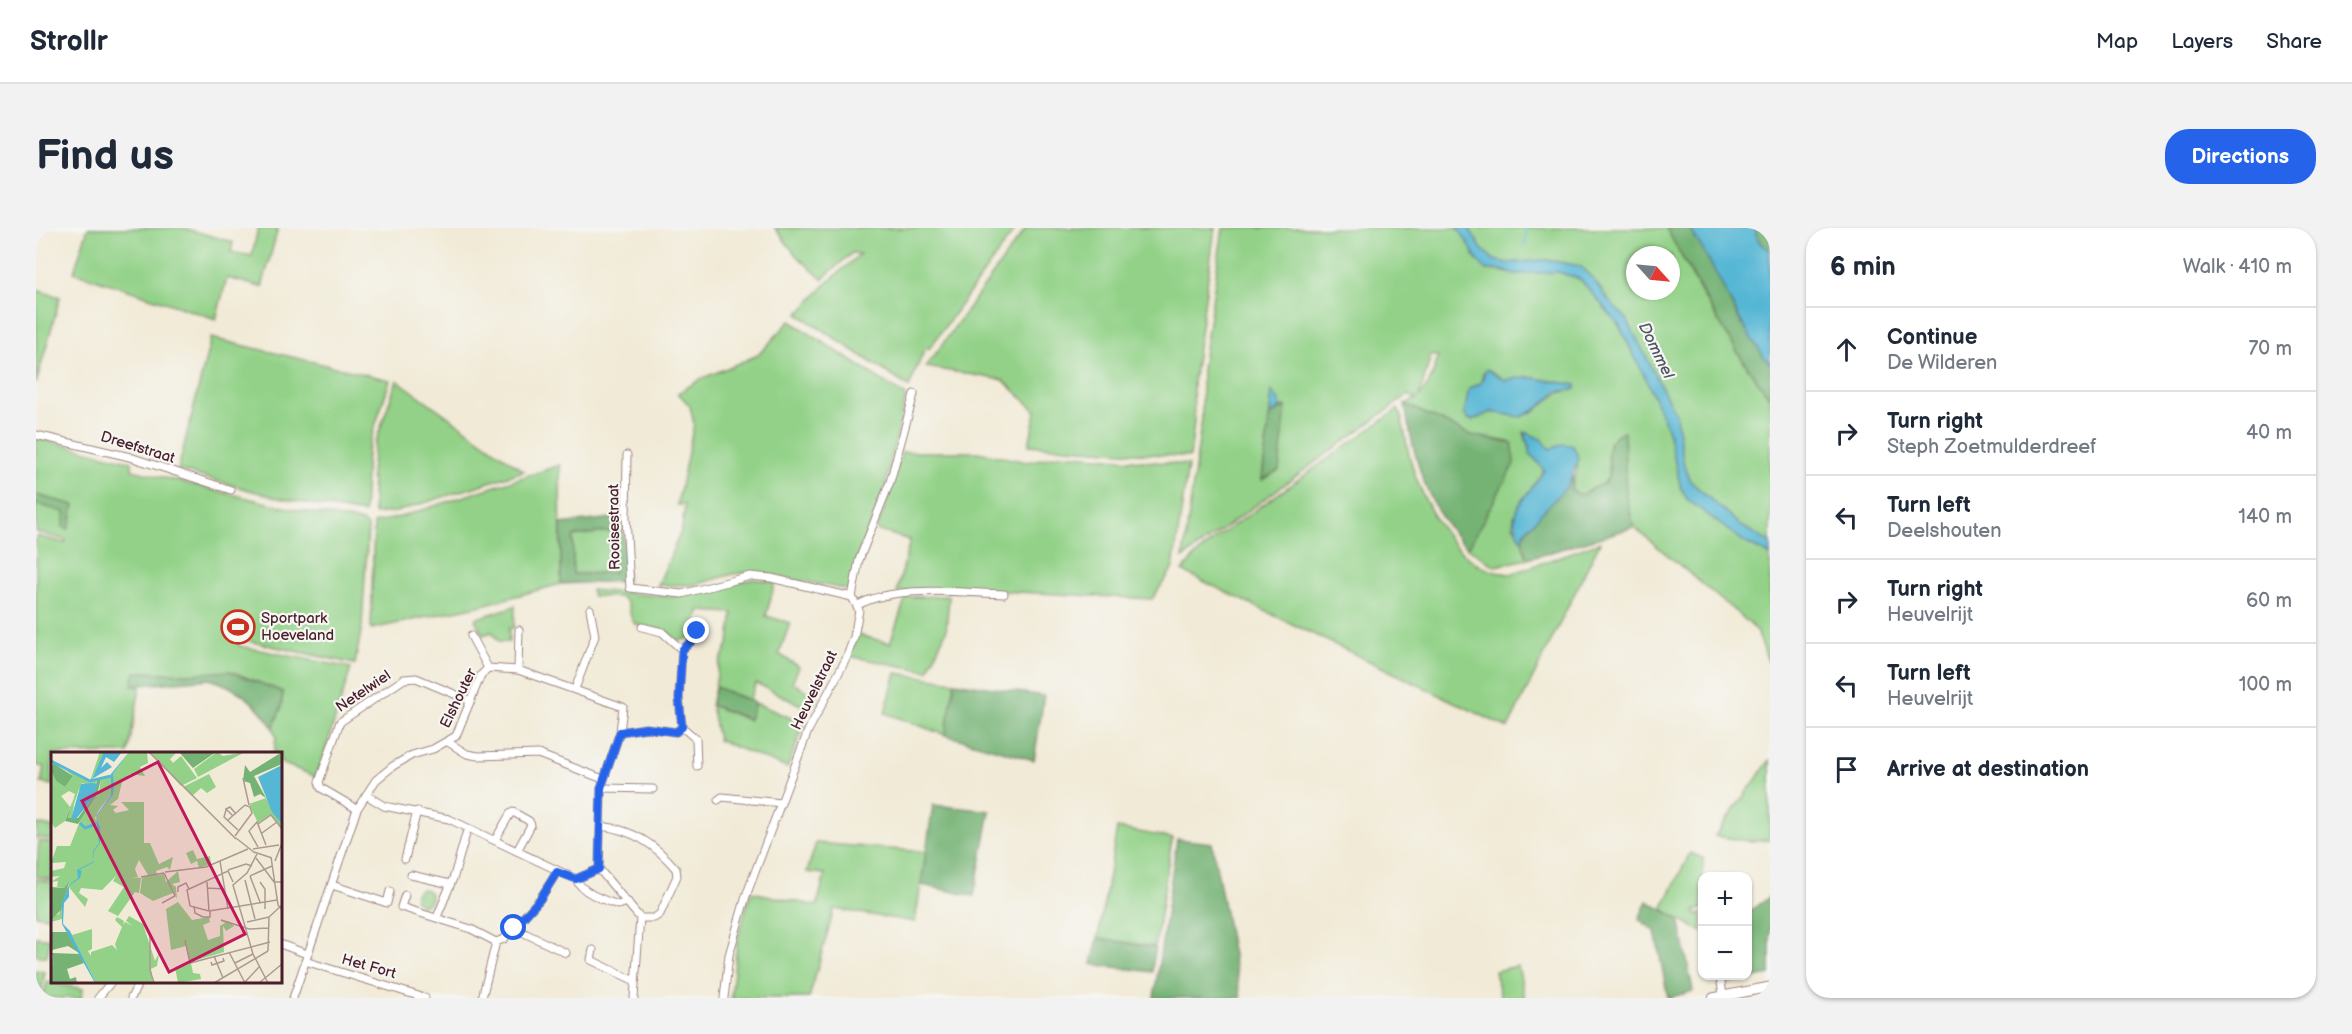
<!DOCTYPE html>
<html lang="en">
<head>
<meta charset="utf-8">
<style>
	:root { --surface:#fff; --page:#f2f2f3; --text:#1f2937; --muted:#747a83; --line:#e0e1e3; --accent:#2563eb }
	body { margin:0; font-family:"Balsamiq Sans",sans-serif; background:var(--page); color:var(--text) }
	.controls { position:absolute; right:18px; bottom:18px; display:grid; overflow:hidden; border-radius:12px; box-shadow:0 2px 4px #0004 }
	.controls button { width:54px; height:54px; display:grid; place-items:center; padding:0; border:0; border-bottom:2px solid var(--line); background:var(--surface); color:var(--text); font:30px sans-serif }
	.compass { position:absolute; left:1590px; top:18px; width:54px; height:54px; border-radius:50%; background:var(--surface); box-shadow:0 2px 4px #0004; rotate:117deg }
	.stop { position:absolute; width:18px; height:18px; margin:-14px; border:4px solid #2563eb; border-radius:50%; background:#fff }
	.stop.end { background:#2563eb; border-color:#fff; box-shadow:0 2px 6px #0008 }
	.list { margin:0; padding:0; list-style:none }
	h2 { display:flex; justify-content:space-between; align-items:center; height:78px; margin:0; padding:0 24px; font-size:26px }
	h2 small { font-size:20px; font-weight:400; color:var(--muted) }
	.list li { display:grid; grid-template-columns:39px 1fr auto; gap:18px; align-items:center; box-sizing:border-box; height:84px; padding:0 24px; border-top:2px solid var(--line) }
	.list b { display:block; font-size:22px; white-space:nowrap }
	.list p { margin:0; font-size:20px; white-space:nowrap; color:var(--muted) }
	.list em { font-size:20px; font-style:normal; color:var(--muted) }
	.icon { flex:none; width:33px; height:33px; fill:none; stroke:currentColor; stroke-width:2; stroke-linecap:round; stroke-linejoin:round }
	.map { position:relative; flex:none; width:1734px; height:770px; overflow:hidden; border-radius:24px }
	header { display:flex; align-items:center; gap:36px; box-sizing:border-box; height:84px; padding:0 30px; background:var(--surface); border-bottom:2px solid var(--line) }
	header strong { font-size:28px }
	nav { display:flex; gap:33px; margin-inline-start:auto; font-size:21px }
	.intro { display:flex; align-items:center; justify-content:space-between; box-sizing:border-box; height:144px; padding:0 36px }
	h1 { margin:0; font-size:42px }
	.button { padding:15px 27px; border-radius:24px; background:var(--accent); color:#fff; font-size:21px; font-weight:700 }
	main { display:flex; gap:36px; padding:0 36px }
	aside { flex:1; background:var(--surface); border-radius:24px; box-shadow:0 2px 4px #0004 }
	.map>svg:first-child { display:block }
	.green { fill:#92d187; stroke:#6e7859; stroke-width:1.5; fill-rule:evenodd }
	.forest { fill:#75b374; stroke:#606950; stroke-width:1.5; fill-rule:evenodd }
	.water { fill:#56b7d5; stroke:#506b80; stroke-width:1.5 }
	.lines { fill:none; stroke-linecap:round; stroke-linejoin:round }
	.stream { stroke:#56b7d5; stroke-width:2 }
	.street-casing { stroke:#9e8480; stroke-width:9 }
	.secondary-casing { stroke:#9e8480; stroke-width:11 }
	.street { stroke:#fff; stroke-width:7 }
	.secondary { stroke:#fff; stroke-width:9 }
	.route { stroke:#2563eb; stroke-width:8 }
	.labels { text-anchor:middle; stroke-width:4.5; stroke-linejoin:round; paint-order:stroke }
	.street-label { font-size:15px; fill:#4a1f2b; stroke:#f6f6f2 }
	.poi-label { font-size:15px; fill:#4a1f2b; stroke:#f6f6f2; text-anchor:start }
	.water-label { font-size:16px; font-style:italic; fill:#4e5466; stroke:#f6f6f2 }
	.inset-river { fill:none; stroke:#56b7d5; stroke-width:3 }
	.inset-road { fill:none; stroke:#ae9992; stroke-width:1.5 }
	.view { fill:#c2185b; fill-opacity:0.15; stroke:#c2185b; stroke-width:3 }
	.inset-edge { fill:none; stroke:#4a1f2b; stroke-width:3 }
</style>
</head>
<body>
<header>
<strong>Strollr</strong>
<nav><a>Map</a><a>Layers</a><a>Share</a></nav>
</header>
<div class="intro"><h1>Find us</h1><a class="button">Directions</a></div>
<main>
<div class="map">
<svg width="1734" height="770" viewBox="0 0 1734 770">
	<rect width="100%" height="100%" fill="#f6f6f2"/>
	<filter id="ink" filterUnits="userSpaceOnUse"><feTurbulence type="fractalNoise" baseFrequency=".0167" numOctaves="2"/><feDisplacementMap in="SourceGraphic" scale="12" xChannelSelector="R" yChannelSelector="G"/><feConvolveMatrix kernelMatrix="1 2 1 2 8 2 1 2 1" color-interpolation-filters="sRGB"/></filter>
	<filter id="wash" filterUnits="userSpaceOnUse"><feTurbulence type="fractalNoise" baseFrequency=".008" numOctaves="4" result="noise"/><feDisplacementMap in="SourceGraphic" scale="24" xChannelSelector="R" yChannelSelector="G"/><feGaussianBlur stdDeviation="1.35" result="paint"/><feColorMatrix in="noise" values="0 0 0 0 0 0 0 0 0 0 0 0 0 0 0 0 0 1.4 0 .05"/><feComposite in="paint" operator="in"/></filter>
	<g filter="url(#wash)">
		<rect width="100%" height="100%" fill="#f1ead6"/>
		<g class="green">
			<path d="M52,0h95l50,14 -2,10 21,4 6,-28h20l-16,59 -35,-9 -11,41 -142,-47z"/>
			<path d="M739,0h241l-87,121 -4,-1 -16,39 -111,-73 29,-31 33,-29 -8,-1 -30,26 -26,-24z"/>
			<path d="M990,0h189l-22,155 1,39 -4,35 -161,-12 7,-34 -33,-31 -77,-13z"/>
			<path d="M1187,0h233l10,9 10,23 16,10 22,4 44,-2 22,7 37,43 31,61 19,44 14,62 7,11 58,43 24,12v111l-12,-32 -9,-11 -115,-96 -8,-30 -2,-42 -15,-12 -1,35 -9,9 -19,8 -9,-5 7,-24 -19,-20 -9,3 -7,-8 -19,-8 6,20 14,17 -30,46 -1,9 9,15 6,19 -33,7 -27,-18 34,-62 8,-44 -39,-7 -66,-31 12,-5 -9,-4 -225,163 19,-140v-49zM1395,127l7,2c-4,15 -8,28 -19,40zM1453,142l16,10 22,-3 49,8 -3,5c-22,1 -30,20 -50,26 -10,2 -22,-5 -33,-3 -9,1 -12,9 -22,6l-4,-5 5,-25 12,-6 2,-11zM1236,165l7,16 6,-2 -23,72z"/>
			<path d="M1433,0h197l38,70 45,72 21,28v145l-30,-18 -50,-44 -6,-15 -8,-51 -50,-97 -14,-13 -19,-26 -13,-13 -16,-3 -18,-3 -39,3 -13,-3 -13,-12zM1599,27h36v36h-36z"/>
			<path d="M0,62l24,7 -24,87z"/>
			<path d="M754,93l116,75 -22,95 -26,65 -9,34 -95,-18 -21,2 -38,11h-37l24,-56 3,-24h-8l17,-81 -4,-18 -12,-13 23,-14 57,-24z"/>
			<path d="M175,110l179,42 -23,71 -3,62 -86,-15 -100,-28z"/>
			<path d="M361,152l127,91 -128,41 -22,2 -3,-42 3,-25z"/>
			<path d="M1362,181c7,14 7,33 12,49 12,45 47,115 101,116l89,-32 -92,186 -326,-157 12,-14 22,-19z"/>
			<path d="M0,210l96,24v8l160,39 70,13 6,5 -6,99 -7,38 -116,-25v7l112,22 -34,109 -36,-14 -1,-9 -6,-1 2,-17 -3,-8 8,-20 2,-16 -50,-20 -45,2 -52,-2 -3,14 7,1 -12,66 -76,1v31l-11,-2 3,-16 -8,-2v-229l29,7 1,-3 -30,-8v-28l29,8 -2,15 11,-22 -38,-10z"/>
			<path d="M866,224h76l49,10 36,-8 125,11 -15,103 -21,31 -171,-9 -84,2 13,-52 -34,-10 13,-33z"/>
			<path d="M524,237l1,119 -79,21 -111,24 3,-106 30,-7z"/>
			<path d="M577,303l1,42 -41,1v-38z"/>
			<path d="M717,351l22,3 -9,34 24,7 -11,31 20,13 -7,15 25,16 -6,12 -55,-27 -7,17 -34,-13 4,-23 10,-22 4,-29 -34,-2 -7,26 -13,4 -15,-11 -29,-6c-8,-9 -2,-19 -14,-27l-28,-1 -2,-6 82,7z"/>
			<path d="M913,368l-3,35 -18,40 -80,-15 9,-21 33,8 16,-46z"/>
			<path d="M479,378l-1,22h-5v14h-10l-7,-10 -9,3 -8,-16z"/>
			<path d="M860,445l59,9 -10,53 -60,-22z"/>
			<path d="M719,475l50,21 -18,44 -69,-28 -7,-35 37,15z"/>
			<path d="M1734,532v80l-22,1 -33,-5z"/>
			<path d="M1,596l15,3v13l-15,-3 -1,3z"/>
			<path d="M1081,600l55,10 -17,109 -57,-9z"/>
			<path d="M3,613l13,2v37l-16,-4z"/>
			<path d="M780,615l110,9 -11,70 -81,-13 -25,89h-78l7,-63 13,-43 66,14 8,-32 -18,-2z"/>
			<path d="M1654,625l13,5 -1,51 -7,2 1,4 6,-1v18l-40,-23z"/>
			<path d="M0,651l16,3v36l-16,-3z"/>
			<circle cx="387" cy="669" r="8"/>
			<path d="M0,709l14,2 -3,18 -11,-2z"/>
			<path d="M1482,738l7,32h-24l-6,-27z"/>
			<path d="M0,742l9,2 -5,26h-4z"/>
			<path d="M11,754l36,7 -2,9h-38z"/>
		</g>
		<g class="forest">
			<path d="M1630,0h23l21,32 28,57 32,47v34c-41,-53 -71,-112 -104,-170z"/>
			<path d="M1719,0h15v21c-10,-2 -14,-12 -15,-21z"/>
			<path d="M1369,176l66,31 42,9 1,20 -46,84c-41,-36 -55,-92 -63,-144z"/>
			<path d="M1250,179l-7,63 -17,10 8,-65z"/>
			<path d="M1588,203l2,66 8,30 -106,32c-3,-6 -7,-15 -5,-22 3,-13 41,-46 50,-62l-2,15 9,5 26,-13c10,-20 -10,-39 18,-51z"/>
			<path d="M0,267l38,10 -5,24 -6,-2 2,-15 -29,-8z"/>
			<path d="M577,290h9l5,63 -66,3v-60zM576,303l2,42 -41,1v-38z"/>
			<path d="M193,443l54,21 -2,16 -8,20c-16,-25 -35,-41 -64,-49l-77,7 3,-14 53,2z"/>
			<path d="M919,454l89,14 -10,64 -89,-25z"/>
			<path d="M679,459l40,16 -6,16 -38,-14z"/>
			<path d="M897,577l57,6 -16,85 -53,-11z"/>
			<path d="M1141,611l35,4 29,155h-87z"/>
			<path d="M1734,669v78l-44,8 -2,-7h24v-64z"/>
			<path d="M1611,673l32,18 14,72 -25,7 -13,-67 -16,-12z"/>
			<path d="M1062,710l57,10 -3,24 -60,-8z"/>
		</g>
		<g class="water">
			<path d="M1420,0h13l12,20 13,12 13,3 39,-3 18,3 16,3 13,13 19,26 14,13 50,97 8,51 6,15 50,44 30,18v12l-24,-12 -58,-43 -7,-12 -14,-61 -19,-44 -29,-58 -39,-46 -22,-7 -44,2 -13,-4h-15c-14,-12 -16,-31 -30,-42z"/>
			<path d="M1653,0h66c1,9 5,19 15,21v115c-34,-41 -50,-92 -81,-136z"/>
			<path d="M1450,141l19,11 22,-3 43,7 6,1v4l-19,3 -20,17 -16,8 -30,-5 -18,8 -5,-1 -4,-5 5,-25 12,-6z"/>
			<path d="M1236,164l8,10v6l-10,7z"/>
			<path d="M1489,204l16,7 9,10 14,-5 9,2 6,13 -11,26 -43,46 -3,9c-21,-32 8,-43 22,-70l-14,-17z"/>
		</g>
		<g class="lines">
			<path class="stream" d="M1489,17l2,-17"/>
		</g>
	</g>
	<g filter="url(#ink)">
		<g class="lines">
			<defs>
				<g id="street">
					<path d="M0,207l94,22 101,33"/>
					<path d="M591,227l-1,63 4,70 52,6 68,-18 21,2 81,19"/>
					<path d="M816,369l7,-37 31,-78 24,-88"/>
					<path d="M822,377c39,-21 103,-12 146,-11"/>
					<path d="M435,408l17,32"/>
					<path d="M646,422l12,-11 5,-15"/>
					<path d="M482,442l1,-40"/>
					<path d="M539,461l20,-53 -5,-27"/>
					<path d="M646,499l14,12 1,27"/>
					<path d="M584,504l26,-4 30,4 6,-5 -3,-29 3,-48 -20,-18 -20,-5"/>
					<path d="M412,514l19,12 11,2 60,-2 65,25"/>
					<path d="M565,560l52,1"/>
					<path d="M330,567l18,11 65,13 127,60c6,14 28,21 42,26l10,-3"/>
					<path d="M682,572l4,-3 59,6"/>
					<path d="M321,581l-36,-21 -2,-6 21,-60 64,-43 12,-1 55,23"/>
					<path d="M565,598c32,4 54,18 75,43l1,7 -17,38 -6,4h-14"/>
					<path d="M459,612l15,-26 3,-2 16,9 2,4 -14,26"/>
					<path d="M369,631l12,-48"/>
					<path d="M375,647l39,9"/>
					<path d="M540,651l23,-10"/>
					<path d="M296,657l55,18 3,-12"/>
					<path d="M369,667l-4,12 70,22 25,13"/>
					<path d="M401,689l17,-41 12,-42"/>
					<path d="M478,700l52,25"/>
					<path d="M244,716l27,10"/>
					<path d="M557,722l-2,10 44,21"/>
					<path d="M269,733l120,37"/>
					<path d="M1684,748l3,19"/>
					<path d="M62,770l13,-16"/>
					<path d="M95,770l8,-16"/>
					<path d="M257,770l64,-189 19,-29 17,-14 19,-11 21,-6 23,-13 25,-61 7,-7 30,2 105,37 -3,25 -19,56 -2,81 41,49 -6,80"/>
					<path d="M446,770l14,-56 8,-3 36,-40 17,-27"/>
					<path d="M688,770l5,-43 17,-59 62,-165 38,-72 8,-22 5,-27 -7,-13"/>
				</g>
				<path id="secondary" d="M1677,770l57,-11"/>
			</defs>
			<use href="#street" class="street-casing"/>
			<use href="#secondary" class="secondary-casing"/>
			<use href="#street" class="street"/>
			<use href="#secondary" class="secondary"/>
		</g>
	</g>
	<g class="lines" filter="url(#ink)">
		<path class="route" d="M478,700l26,-29 17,-27 19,7 23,-10 2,-81 19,-56 26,-4 30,4 6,-5 -3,-29 3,-48 12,-11 3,-8"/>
	</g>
	<defs>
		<symbol id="stadium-ring" viewBox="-11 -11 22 22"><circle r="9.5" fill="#f6f6f2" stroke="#c8321e" stroke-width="1.5"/><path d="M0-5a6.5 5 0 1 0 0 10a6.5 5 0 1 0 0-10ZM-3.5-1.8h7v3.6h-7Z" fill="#c8321e"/></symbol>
	</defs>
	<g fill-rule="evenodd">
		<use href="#stadium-ring" x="183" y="380" width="38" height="38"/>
	</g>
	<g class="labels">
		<g class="street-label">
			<text transform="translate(102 219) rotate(17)" y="5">Dreefstraat</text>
			<text transform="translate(578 299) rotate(-91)" y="5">Rooisestraat</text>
			<text transform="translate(778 462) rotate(-64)" y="5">Heuvelstraat</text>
			<text transform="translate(327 463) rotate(-34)" y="5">Netelwiel</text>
			<text transform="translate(422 470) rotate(-64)" y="5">Elshouter</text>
			<text transform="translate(333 738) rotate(16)" y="5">Het Fort</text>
		</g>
		<g class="poi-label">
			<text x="225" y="395">Sportpark<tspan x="225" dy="17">Hoeveland</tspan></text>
		</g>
		<g class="water-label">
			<text transform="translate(1621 122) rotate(64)" y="6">Dommel</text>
		</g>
	</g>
	<g transform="translate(15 524)">
		<rect width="231" height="231" fill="#f1ead6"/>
		<path d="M49,0h6l-14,26 5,4 -4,4 -11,-3 -2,5 4,2 -5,-1 -5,15 -2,14h6h-10l7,-24 -6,-3 -8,5 9,11 -5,14 -10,7 -4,-6v-51l5,10 9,6 8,-11 -7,-6 24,11zM78,0h18l1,11 -8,4 5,9 -15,-2 -8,8 -4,17 -8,6 8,1 -5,4 3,3 13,-3 -8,-8h23v41h6l9,21 14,-7 -3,13 -3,-3 -11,4 1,4 7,-1 2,8 12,-11 2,11 -8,2 4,3 1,12 -4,-9v3l-20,8 -13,-8 2,-15 6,-3 -9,-15 -4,9 3,8h-6l9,1 -2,15 -4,-1 -17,24 -10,-5 16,-24 -11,-6 4,-6 -15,15 -21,-2 -2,5 9,6 -3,8 -17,-21v11l-6,6v16l-11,3 1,-6 7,-2 3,-11 4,-5v-8l4,-7 -6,5 -7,-1 1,-6 -7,1 9,-6 -9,1v-6l13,-3 2,-6 -15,1 6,-17h13l10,-25 19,-29 2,-13 10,-3v19l-12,15 -4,8 5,9 -4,-10 17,-22v-21zM99,0h27l-7,7 3,4 8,-7 16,22 -16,8zM166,0l6,4 22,-4 -47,25 -4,-8zM158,22l7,13 -9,6 -6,-5 -9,8 -9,-9zM215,46l16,27v4l-11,-14 -13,8 -9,-19zM142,98l4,9 13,-3 1,8 -12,4 -2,-7 -6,3 -5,-11zM127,150l14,18 17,-3 1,5 -7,3 5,15 12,-4v-10l8,-5 6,5 -8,5 -3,-5 1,26 -34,10 -4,-16 -15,4 -5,-41zM78,164l14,8 12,37 4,-8 -2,13 -6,3 2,14h-57l-24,-48 20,-6v20l-4,2 3,5v-4l21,-7 5,5 -2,-6 7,-17 -7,-7 2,-3 7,4 -1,4 2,-3 8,4 -7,-5zM140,211l2,10 7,1 1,5 -23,4 -3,-16z" fill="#92d187"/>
		<path d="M128,0h37l-23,16zM231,0v12l-28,12 12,22 -6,-4 -6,3 -4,-14 -7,-2 2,-16 5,7zM2,11l20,13 -8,11 -9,-6 -5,-10zM50,27l-4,16 -19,29 -13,-3 8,-21 -5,18h10l16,-22 3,-16zM18,130l-8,28 -10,10v-33l13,1zM0,180h18l10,21 -11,-7 -16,4zM0,199l3,16 -2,-14 28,1 4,9 -17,6 3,10 6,-2 1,6h-26z" fill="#75b374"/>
		<path d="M53,0h18l-8,10 -8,-5 -5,11 6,-6 5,5 -20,12zM78,0l-16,22 1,12 -1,9 -17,22 4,10v16l-6,8v11l-15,8 3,1 -2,7 -11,8v11l-5,6 -1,21 7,7 26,52h-1l-33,-59v-21l7,-18 9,-7 -1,-8 17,-9 -1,-10 6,-8 -3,-27 15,-21v-21zM231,13v59l-10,-12 -14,-35zM42,31l5,1 -5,14 -17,21h-5l10,-35z" fill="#56b7d5"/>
		<path class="inset-river" d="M0,9l39,20 21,-5M29,71l5,5 11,-4"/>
		<path class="inset-road" d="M98,0l87,87M192,26l6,27M175,58l-2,7 14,13M182,64l-7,-7 4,-2 6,7M177,68l17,-15 5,2 2,6 -17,23M207,72l13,-9 11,14M211,81l15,-11M185,86l19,15M207,95l-9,-16 8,-9 9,23M202,97l26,-4M203,100l18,6M206,102l-10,19 -14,12 20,69 15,29M220,105l7,48 4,5M205,106l18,24h8M169,109l8,48M224,109l7,-18M177,118l18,-6 6,2M114,120l41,-5 42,-18M199,124l10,26M199,124l22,-10M90,125l23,-4M194,128l10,39M156,130l2,29M209,130l5,7v20M156,136l18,1M127,140v-5l8,-4 3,6M111,151l13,-7 -11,-23M143,154l1,7 8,4h7v-6M158,159l-19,-5 -3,-16 41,-19 5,11M158,159l68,-11M175,170l-5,-2 28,9 19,-1M196,170l22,-5M99,183v35l4,13M134,188l5,23 80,-21M217,199l1,-34 13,-12M178,200l16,31M163,204l9,22M160,210l1,3 12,-4 -1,-3M184,211l18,-9M194,230l15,-16M163,231l54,-32M208,231l23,-19"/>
		<path class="view" d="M107,10l87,172 -76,38 -87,-171z"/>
		<rect width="231" height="231" class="inset-edge"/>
	</g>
</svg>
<div class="controls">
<button>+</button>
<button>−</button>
</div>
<svg class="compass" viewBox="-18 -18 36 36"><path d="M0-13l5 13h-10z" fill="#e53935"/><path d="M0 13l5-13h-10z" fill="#747a83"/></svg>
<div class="stop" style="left:478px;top:700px"></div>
<div class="stop end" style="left:661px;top:403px"></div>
</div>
<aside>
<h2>6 min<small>Walk · 410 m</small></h2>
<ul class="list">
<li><svg class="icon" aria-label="ahead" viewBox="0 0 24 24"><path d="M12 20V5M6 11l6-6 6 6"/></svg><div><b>Continue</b><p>De Wilderen</p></div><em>70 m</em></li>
<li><svg class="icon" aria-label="right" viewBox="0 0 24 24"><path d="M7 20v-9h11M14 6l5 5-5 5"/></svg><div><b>Turn right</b><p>Steph Zoetmulderdreef</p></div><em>40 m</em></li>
<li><svg class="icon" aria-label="left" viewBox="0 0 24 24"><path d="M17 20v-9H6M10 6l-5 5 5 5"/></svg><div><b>Turn left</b><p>Deelshouten</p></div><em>140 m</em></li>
<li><svg class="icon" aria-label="right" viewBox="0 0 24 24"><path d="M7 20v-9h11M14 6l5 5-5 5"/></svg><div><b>Turn right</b><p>Heuvelrijt</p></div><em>60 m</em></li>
<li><svg class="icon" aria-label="left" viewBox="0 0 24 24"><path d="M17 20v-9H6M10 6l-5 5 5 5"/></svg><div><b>Turn left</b><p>Heuvelrijt</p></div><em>100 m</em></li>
<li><svg class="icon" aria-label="arrive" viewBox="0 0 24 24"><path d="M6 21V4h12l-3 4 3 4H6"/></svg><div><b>Arrive at destination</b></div></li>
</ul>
</aside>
</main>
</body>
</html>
